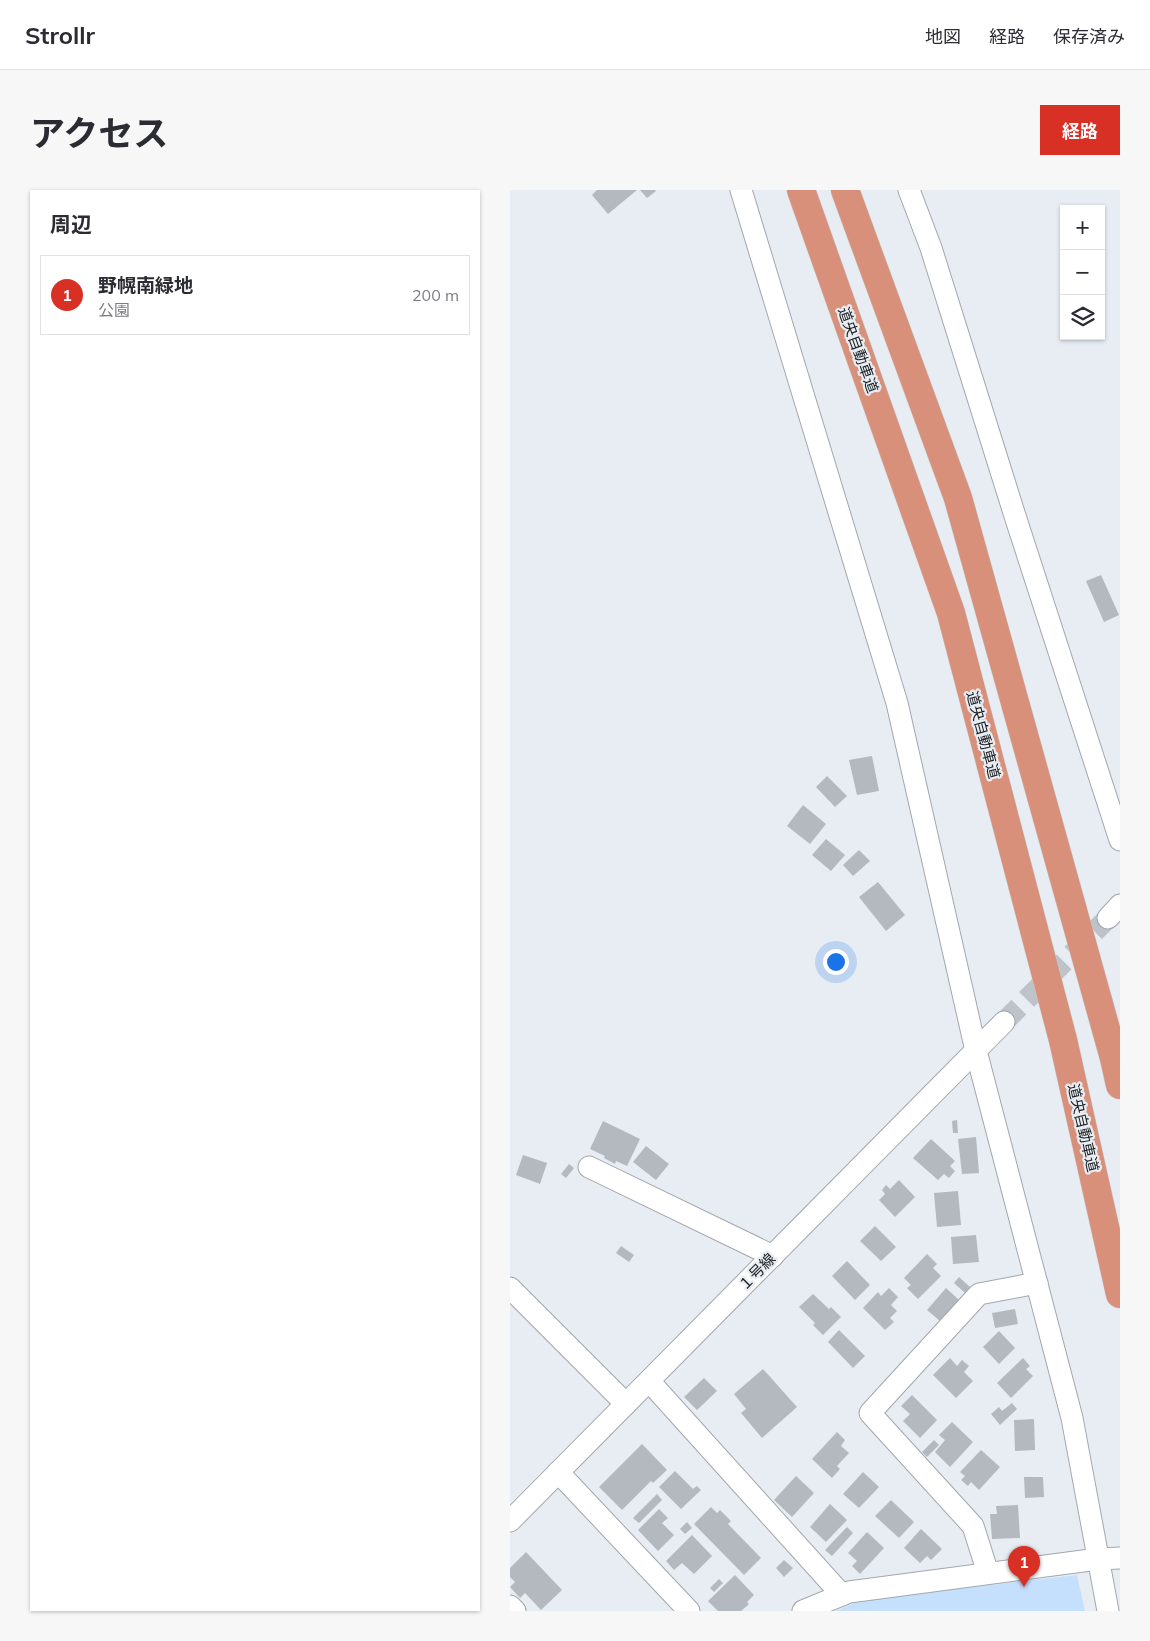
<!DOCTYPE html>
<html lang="ja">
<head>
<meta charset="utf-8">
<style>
	:root { --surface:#fff; --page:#f7f7f7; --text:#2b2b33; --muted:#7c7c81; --line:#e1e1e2; --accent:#d93025 }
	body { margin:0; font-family:Mulish,"Noto Sans JP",sans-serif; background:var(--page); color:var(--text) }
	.controls { position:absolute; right:15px; top:15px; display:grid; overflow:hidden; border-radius:0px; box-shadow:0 1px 4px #0004 }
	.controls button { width:45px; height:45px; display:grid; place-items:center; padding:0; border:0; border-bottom:1px solid var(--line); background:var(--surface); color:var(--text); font:25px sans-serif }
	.you { position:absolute; left:325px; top:771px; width:18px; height:18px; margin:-12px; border:4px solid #fff; border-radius:50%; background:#1a73e8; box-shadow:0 0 0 8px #1a73e833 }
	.badge { display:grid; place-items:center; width:32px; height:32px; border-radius:50%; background:var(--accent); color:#fff; font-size:16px; font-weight:700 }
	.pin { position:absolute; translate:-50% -41px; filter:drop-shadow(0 1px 2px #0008) }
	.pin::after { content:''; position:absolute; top:26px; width:18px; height:15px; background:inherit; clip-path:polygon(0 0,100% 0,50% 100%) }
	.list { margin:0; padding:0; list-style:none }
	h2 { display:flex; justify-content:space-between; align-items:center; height:65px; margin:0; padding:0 20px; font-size:21px }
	h2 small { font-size:16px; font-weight:400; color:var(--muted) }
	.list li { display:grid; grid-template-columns:32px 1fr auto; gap:15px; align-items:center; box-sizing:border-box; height:80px; margin:0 10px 10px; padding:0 10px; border:1px solid var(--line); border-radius:0px }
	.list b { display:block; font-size:19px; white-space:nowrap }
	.list p { margin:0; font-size:16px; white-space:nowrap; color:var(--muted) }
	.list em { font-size:16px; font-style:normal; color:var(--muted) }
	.icon { flex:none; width:28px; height:28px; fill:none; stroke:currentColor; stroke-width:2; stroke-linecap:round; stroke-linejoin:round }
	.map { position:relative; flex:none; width:610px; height:1421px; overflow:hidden; border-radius:0px }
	header { display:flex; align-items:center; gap:30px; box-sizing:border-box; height:70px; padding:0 25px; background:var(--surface); border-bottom:1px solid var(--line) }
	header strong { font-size:24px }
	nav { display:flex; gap:28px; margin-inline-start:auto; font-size:18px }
	.intro { display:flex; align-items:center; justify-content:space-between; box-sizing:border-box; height:120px; padding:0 30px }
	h1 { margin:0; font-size:35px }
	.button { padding:12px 22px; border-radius:0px; background:var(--accent); color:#fff; font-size:18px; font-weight:700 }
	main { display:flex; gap:30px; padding:0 30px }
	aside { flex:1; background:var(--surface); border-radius:0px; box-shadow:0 1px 4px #0004 }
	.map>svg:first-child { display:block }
	.green { fill:#c5e0fd }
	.building { fill:#b3b9bf }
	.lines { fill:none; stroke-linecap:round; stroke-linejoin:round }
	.minor-tunnel { stroke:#bec3c9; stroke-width:21; stroke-dasharray:21 11; stroke-linecap:butt }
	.minor-casing { stroke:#a2a7ad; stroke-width:23 }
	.highway-casing { stroke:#c8c9c9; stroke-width:29 }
	.minor { stroke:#fff; stroke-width:21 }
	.highway { stroke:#d8907b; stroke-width:28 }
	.labels { text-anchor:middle; stroke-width:4.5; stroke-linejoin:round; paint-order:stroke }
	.street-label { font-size:15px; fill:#1b1d1f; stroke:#e7edf3 }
</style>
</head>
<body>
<header>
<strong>Strollr</strong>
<nav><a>地図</a><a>経路</a><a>保存済み</a></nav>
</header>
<div class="intro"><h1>アクセス</h1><a class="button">経路</a></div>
<main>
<aside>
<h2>周辺<small></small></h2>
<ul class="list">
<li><span class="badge">1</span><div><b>野幌南緑地</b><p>公園</p></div><em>200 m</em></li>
</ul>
</aside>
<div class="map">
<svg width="610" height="1421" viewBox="0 0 610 1421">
	<rect width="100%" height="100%" fill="#e7edf3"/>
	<path class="green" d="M567,1385l8,36h-249l25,-11z"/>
	<g class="building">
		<path d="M87,0h40l-29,24 -16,-19z"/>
		<path d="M130,0h15l1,1 -9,7z"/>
		<path d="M591,385l18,40 -15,7 -18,-41z"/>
		<path d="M362,566l7,35 -22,4 -8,-35z"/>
		<path d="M317,586l20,20 -12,11 -19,-20z"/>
		<path d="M293,615l23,19 -16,20 -23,-18z"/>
		<path d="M316,649l19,16 -14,16 -19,-16z"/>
		<path d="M349,660l11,11 -17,15 -10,-11z"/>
		<path d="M368,692l27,33 -19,16 -27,-34z"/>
		<path d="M447,930l1,13h-5l-1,-12z"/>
		<path d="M93,931l37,18 -13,27 -11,-5 -1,3 -11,-6 1,-2 -15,-7z"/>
		<path d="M466,947l3,36 -17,1 -4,-35z"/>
		<path d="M421,949l24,22 -5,5 5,5 -6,7 -5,-4 -6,6 -25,-22z"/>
		<path d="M136,956l23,18 -13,16 -23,-18z"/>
		<path d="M13,965l24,8 -7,21 -24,-9z"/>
		<path d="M59,974l5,4 -8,10 -5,-4z"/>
		<path d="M389,990l16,17 -20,20 -16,-17 6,-6 -3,-4 4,-5 4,4z"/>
		<path d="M448,1001l3,34 -24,2 -3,-34z"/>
		<path d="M365,1036l21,21 -15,14 -21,-20z"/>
		<path d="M466,1045l3,27 -26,2 -2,-27z"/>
		<path d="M111,1056l13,9 -5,7 -13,-9z"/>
		<path d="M417,1064l10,10 -4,4 8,8 -23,23 -11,-11 4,-3 -7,-7z"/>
		<path d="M337,1071l23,24 -15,15 -23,-24z"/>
		<path d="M449,1087l11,10 -5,6 -11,-10z"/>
		<path d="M379,1098l9,9 -7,8 6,6 -7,7 4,4 -9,8 -22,-22 15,-16 3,4z"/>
		<path d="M436,1098l13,12 -19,21 -13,-11z"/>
		<path d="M303,1104l16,15 2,-2 10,10 -18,18 -10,-10 2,-2 -16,-16z"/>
		<path d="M505,1119l3,15 -23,4 -3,-15z"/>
		<path d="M329,1140l26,26 -12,12 -25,-26z"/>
		<path d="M489,1141l16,17 -16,16 -16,-17z"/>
		<path d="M440,1168l7,8 5,-6 7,6 -5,6 9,9 -17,17 -23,-23z"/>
		<path d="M513,1168l7,8 -4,3 7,7 -22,22 -14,-15z"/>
		<path d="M253,1179l34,38 -35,31 -21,-25 5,-4 -12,-15z"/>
		<path d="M194,1188l13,13 -20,19 -13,-13z"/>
		<path d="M402,1205l25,25 -17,18 -17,-17 7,-7 -9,-8z"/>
		<path d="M502,1213l5,6 -17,16 -9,-11 8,-7 3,4z"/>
		<path d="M524,1229l1,31 -20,1 -1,-31z"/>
		<path d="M442,1232l21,20 -23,25 -15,-15 10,-12 -6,-5z"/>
		<path d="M327,1242l8,8 -4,6 8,7 -12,13 3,3 -8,9 -20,-19z"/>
		<path d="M424,1250l5,5 -12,12 -5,-5z"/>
		<path d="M132,1254l25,26 -14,13 -2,-2 -29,29 -23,-23z"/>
		<path d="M471,1260l19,17 -21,23 -8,-8 -3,4 -7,-6 4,-4 -5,-4z"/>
		<path d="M165,1281l18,18 4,-3 4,4 -20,19 -22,-22z"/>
		<path d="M353,1282l16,15 -20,21 -16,-14z"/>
		<path d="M286,1286l18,17 -22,24 -18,-17z"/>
		<path d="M514,1287h19l1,20 -19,1z"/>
		<path d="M147,1304l5,6 -23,23 -6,-5z"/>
		<path d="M381,1310l23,22 -15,16 -24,-22z"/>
		<path d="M320,1314l17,16 -21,22 -16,-15z"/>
		<path d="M508,1315l2,33 -28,1 -2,-25h7l-1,-8z"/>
		<path d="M201,1317l6,6 3,-3 11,11 -3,3 33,34 -17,17 -50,-51z"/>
		<path d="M149,1319l9,9 -6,5 12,12 -16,16 -20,-21z"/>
		<path d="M177,1332l5,6 -7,6 -5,-5z"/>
		<path d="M337,1337l6,6 -21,23 -7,-6z"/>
		<path d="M411,1339l21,20 -11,11 -4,-4 -7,7 -16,-15z"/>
		<path d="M357,1342l17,16 -24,26 -8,-8 5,-5 -9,-8z"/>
		<path d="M182,1345l20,21 -18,18 -12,-11 -8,7 -8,-9z"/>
		<path d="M16,1362l36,38 -21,20 -16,-17 -5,5 -10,-11 5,-5 -5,-5v-9z"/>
		<path d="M274,1370l9,8 -9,9 -8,-9z"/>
		<path d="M225,1385l19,20 -7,7 2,2 -8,7h-23l-10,-10z"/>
		<path d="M209,1389l4,4 -9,9 -4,-4z"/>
	</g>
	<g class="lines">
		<path class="minor-tunnel" d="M494,832l104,-104"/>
		<defs>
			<g id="minor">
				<path d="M231,0l156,513 79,348 96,367 36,193"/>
				<path d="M399,0l22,58 84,268 105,324"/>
				<path d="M598,728l12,-13"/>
				<path d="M79,977l184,89"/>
				<path d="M0,1098l116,116"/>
				<path d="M139,1191l193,214"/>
				<path d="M48,1282l131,139"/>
				<path d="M0,1331l494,-499"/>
				<path d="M478,1383l-15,-47 -103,-113 109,-119 58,-11"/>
				<path d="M0,1416l5,5"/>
				<path d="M293,1421l46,-19 249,-33 22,-1"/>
			</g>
			<g id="highway">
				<path d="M291,0l150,423 112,427 57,254"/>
				<path d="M335,0l113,308 156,560 6,27"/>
			</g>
		</defs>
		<use href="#minor" class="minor-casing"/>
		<use href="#highway" class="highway-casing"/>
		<use href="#minor" class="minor"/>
		<use href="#highway" class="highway"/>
	</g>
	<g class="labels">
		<g class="street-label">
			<text transform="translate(348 160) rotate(70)" y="5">道央自動車道</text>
			<text transform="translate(473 545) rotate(75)" y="5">道央自動車道</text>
			<text transform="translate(573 938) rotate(77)" y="5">道央自動車道</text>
			<text transform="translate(247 1082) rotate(-45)" y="5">１号線</text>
		</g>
	</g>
</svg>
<div class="controls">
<button>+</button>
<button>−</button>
<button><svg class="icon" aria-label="layers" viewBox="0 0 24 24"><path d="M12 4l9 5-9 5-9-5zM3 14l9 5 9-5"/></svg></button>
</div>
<div class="you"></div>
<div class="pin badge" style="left:514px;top:1397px">1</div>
</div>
</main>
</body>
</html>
